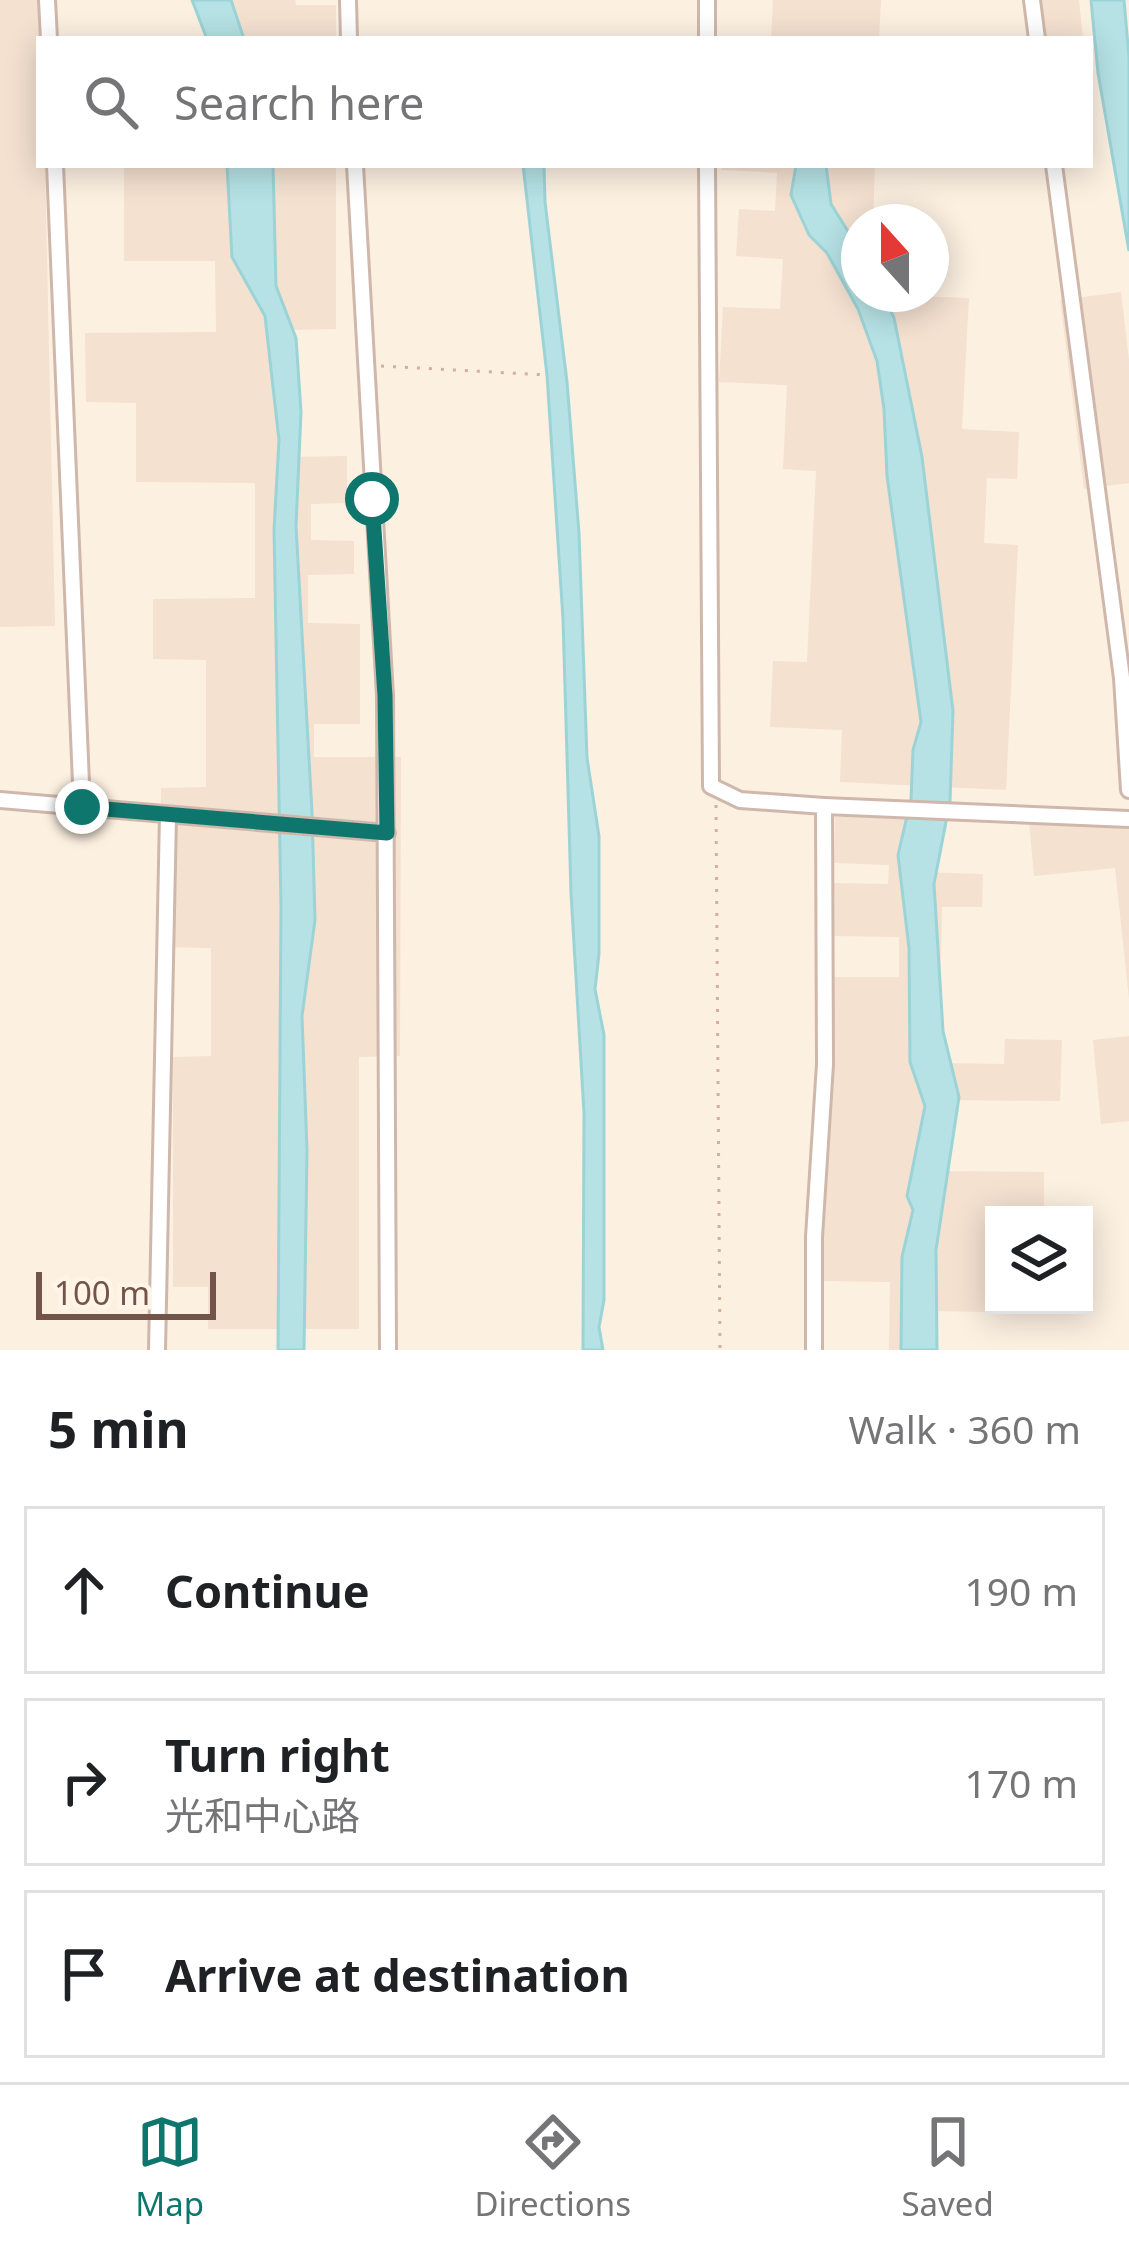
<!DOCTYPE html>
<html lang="en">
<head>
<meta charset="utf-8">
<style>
	:root { --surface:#fff; --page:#f6f6f6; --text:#202124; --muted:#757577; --line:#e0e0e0; --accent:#0f766e }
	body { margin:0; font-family:"Noto Sans","Noto Sans SC",sans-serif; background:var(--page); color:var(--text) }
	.controls { position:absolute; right:36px; bottom:36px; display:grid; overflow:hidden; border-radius:0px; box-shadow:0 6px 30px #0003 }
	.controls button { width:108px; height:108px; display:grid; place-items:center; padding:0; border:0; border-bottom:3px solid var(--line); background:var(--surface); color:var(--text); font:60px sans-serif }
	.compass { position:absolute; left:841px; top:204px; width:108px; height:108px; border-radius:50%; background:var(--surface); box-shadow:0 6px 30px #0003; rotate:339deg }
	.scale { position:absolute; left:36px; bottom:30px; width:180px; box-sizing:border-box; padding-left:12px; border:6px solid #735448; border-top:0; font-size:33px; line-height:42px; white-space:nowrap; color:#735448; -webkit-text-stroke:9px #fff4e7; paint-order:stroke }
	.stop { position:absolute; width:36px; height:36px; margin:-27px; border:9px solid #0f766e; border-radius:50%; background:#fff }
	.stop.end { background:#0f766e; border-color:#fff; box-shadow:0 3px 12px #0008 }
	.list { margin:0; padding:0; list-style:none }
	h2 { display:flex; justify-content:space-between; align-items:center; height:156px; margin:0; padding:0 48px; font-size:51px }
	h2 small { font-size:39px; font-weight:400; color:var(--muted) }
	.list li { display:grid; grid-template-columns:78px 1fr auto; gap:36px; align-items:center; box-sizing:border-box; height:168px; margin:0 24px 24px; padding:0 24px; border:3px solid var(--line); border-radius:0px }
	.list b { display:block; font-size:45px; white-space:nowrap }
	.list p { margin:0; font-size:39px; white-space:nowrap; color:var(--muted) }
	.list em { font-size:39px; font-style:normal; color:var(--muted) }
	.icon { flex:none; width:66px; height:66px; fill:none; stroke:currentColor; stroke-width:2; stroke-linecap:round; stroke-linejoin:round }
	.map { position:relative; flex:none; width:1129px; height:1350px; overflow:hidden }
	.search { position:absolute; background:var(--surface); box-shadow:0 6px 30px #0003; left:36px; right:36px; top:36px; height:132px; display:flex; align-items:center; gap:30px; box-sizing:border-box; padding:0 42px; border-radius:0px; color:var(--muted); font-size:45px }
	.sheet { height:732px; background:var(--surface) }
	nav { display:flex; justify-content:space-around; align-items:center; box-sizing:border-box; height:168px; border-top:3px solid var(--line); background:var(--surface); font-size:33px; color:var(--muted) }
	nav a { display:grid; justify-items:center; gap:6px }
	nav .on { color:var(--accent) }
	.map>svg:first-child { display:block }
	.residential { fill:#f4e1d0 }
	.water { fill:#b6e2e5; stroke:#9cd3d7; stroke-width:3 }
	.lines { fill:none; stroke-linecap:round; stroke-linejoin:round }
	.street-casing { stroke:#cfb8ab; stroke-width:20 }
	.path { stroke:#d6ae9c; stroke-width:3; stroke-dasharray:3 9; stroke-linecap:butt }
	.street { stroke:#fff; stroke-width:14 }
	.route { stroke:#0f766e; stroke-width:15 }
</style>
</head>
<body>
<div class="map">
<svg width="1129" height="1350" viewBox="0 0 1129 1350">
	<rect width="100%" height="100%" fill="#fcf0e1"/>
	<g class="residential">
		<path d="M0,0h42l-3,165h6l10,461 -55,1z"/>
		<path d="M212,0h83l1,5h40v34h-124z"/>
		<path d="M773,0h108l-2,39h-108z"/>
		<path d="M1026,0h53l4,39h-53z"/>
		<path d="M124,165h212v164l-50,1 1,127 60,-1v47l-36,1v36l43,1v33l-46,1v48l52,1v100h-46v33h87l-1,299 -41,1v272h-151v-42h-35v-230l38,-1v-108l-50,-1v-159l45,-1v-127l-53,-1v-60l102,-1v-115l-119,-1v-79l-50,-1 -1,-69 131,-1 -1,-71h-91z"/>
		<path d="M722,165h153l-2,57h-14v72l110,4 -7,131 57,3 -2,47 -30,-1 -3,65 34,2 -12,245 -166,-8 2,-52 -72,-3 3,-66 34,1 9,-191 -33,-2 4,-84 -68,-3 4,-75 57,2 3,-50 -47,-3 3,-47 36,2 2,-38 -55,-3z"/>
		<path d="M1121,292l8,68v123l-45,6 -24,-189z"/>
		<path d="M1129,811v188l-14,-131 -81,8 -5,-55z"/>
		<path d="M835,817l87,1v54l61,2 -1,33h-40l-3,156 65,1 1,-25 57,1 -2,61 -123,-1 -2,71 109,1v43h-50v90h33v8l-100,-2 -2,39h-36l1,-68 -67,-1 6,-304h70v-40l-66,-1 1,-53 54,1 1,-19 -55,-2z"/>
		<path d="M1129,1036v85l-28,3 -8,-84z"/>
	</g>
	<g class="water">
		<path d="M192,0h39l13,39h-37z"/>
		<path d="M1091,0h33l5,57v194l-31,-178z"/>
		<path d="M227,165h46l3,121 20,52 5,74 -5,114 16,286 3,108 -13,96 5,134 -3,200h-26l3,-443 -7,-377 5,-90 -14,-124 -33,-59z"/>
		<path d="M523,165h21l1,37 22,180 12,151 8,225 12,78v118l-4,35 9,46v265l-5,27 4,23h-20l1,-237 -13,-220 -8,-274 -16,-244z"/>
		<path d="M796,165h30l5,39 28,45v45h24l11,24 28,139 31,254 -3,90 -16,83 9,147 16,66 -23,153 1,100h-36l1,-93 11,-47 -6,-14 18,-90 -15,-44 -1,-114 -11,-93 13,-56 2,-49 8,-28 -34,-246 -3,-67 -7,-48 -19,-52 -31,-56 -18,-18 -18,-40z"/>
	</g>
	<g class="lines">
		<defs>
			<g id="street">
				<path d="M47,0l2,39"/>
				<path d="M348,0l1,39"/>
				<path d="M707,0v39"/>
				<path d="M1032,0l5,39"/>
				<path d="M55,165l27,642"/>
				<path d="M355,165l30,531 3,654"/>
				<path d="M707,165l4,621 29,14 84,6 1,258 -11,173v113"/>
				<path d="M1054,165l68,513 7,112"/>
				<path d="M0,800l387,33"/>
				<path d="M824,806l305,13"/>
				<path d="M157,1350l11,-535"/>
			</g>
		</defs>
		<use href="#street" class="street-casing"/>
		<g class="path">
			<path d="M381,366l166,9"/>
			<path d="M716,805l4,545"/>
		</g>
		<use href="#street" class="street"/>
	</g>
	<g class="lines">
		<path class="route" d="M82,807l305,26 -2,-137 -13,-197"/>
	</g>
</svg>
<div class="controls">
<button><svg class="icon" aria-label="layers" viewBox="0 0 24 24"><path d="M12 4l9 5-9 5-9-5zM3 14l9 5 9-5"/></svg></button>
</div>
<svg class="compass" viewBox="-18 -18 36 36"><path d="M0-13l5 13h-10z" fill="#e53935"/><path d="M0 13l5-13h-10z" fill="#757577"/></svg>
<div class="scale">100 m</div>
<div class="stop" style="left:372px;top:499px"></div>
<div class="stop end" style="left:82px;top:807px"></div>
<div class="search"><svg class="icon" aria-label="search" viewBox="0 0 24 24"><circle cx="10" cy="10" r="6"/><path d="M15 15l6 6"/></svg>Search here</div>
</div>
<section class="sheet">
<h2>5 min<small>Walk · 360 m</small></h2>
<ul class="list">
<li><svg class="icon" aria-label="ahead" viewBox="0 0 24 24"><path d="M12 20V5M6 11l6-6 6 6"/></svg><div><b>Continue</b></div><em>190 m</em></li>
<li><svg class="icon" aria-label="right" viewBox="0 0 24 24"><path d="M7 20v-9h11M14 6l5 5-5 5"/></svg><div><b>Turn right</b><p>光和中心路</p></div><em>170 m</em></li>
<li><svg class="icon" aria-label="arrive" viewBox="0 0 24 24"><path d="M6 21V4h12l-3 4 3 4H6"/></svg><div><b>Arrive at destination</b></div></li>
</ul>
</section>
<nav>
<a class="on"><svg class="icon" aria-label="map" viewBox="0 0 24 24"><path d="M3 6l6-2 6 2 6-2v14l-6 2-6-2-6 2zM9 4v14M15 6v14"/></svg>Map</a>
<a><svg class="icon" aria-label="directions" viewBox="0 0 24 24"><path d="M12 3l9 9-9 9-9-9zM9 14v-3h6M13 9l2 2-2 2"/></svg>Directions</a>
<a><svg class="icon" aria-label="saved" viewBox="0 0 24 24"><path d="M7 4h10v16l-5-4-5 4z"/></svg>Saved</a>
</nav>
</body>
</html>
